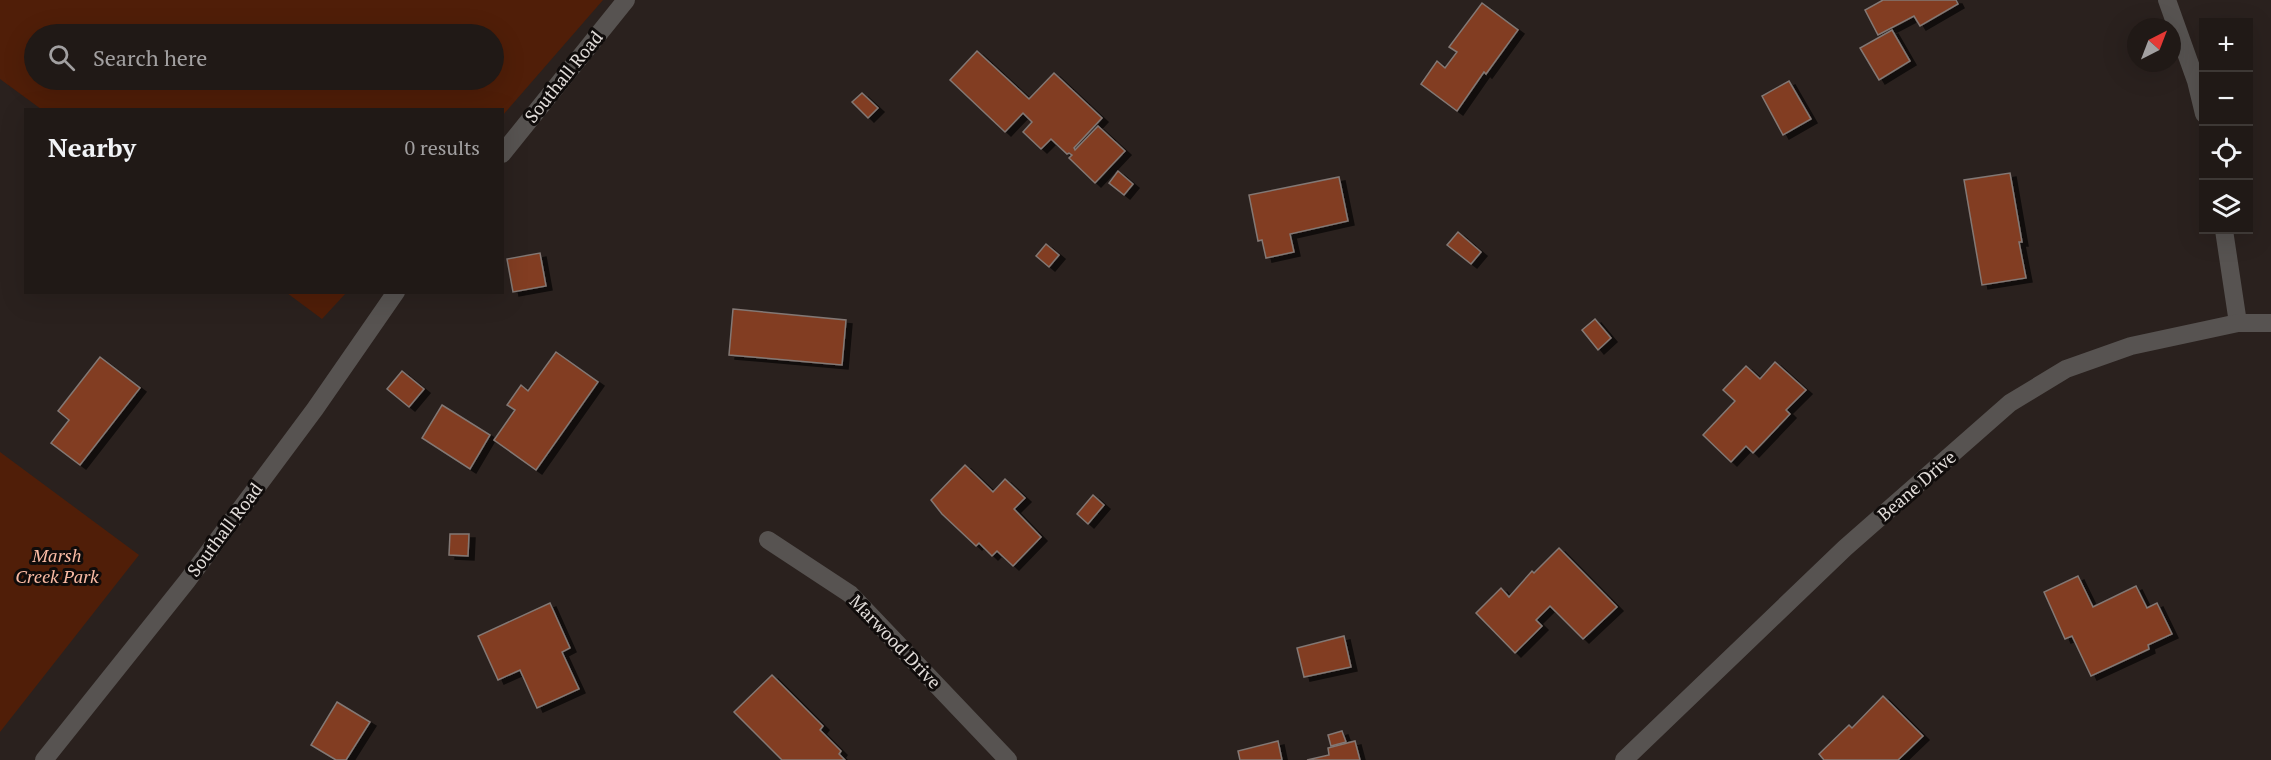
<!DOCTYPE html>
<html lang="en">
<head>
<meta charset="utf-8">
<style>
	:root { --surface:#201916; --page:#28221f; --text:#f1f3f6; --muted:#a2a0a1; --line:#3d3835 }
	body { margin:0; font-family:"PT Serif",serif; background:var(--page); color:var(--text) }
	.controls { position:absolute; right:18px; top:18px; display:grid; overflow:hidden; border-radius:0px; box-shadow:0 6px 24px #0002 }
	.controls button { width:54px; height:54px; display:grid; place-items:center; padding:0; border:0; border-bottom:2px solid var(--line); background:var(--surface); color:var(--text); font:30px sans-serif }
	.compass { position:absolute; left:2127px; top:18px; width:54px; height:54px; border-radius:50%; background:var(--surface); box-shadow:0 6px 24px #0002; rotate:42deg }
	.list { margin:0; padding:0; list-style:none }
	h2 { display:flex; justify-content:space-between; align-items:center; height:78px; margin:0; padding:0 24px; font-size:26px }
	h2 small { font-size:20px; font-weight:400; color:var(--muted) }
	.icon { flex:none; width:33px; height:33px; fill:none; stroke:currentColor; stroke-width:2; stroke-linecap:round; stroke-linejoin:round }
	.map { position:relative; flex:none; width:2271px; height:760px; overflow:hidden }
	.search { position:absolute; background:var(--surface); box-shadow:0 6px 24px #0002; left:24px; top:24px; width:480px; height:66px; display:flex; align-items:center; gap:15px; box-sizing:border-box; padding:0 21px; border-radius:33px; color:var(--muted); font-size:22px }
	.panel { position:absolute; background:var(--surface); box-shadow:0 6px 24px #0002; left:24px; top:108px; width:480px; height:186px; border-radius:0px }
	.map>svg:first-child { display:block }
	.green { fill:#501e08; fill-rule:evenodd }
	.building { fill:#823d21; stroke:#837874; stroke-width:1.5; filter:url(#shadow) }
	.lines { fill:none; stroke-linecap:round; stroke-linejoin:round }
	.minor { stroke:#575351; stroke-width:18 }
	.labels { text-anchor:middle; stroke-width:6; stroke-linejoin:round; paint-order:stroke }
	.street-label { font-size:18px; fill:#e2ddda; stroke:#100c0b }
	.park-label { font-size:18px; font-style:italic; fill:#fabba4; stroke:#100c0b }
</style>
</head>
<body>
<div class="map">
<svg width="2271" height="760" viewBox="0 0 2271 760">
	<defs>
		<filter id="shadow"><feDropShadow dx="6" dy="4" stdDeviation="0" flood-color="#0009"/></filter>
	</defs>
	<rect width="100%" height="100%" fill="#2a211e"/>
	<g class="green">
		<path d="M0,0h603l-100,115 -1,-5 -461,-1 -41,-30zM34,34h460v46h-460z"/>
		<path d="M287,293h59l-24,26z"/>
		<path d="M0,452l139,103 -139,177z"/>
	</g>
	<g class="building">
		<path d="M1883,0h73l2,4 -38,22 -6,-10 -36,19 -13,-25z"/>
		<path d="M1482,3l36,27 -32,44 -2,-2 -27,39 -36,-27 16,-23 8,7 12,-16 -8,-5z"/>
		<path d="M1892,30l18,31 -31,19 -19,-32z"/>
		<path d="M977,51l52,48 25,-26 48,45 -28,30 1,2 23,-24 27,25 -30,32 -26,-25 3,-3 -3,-2 -2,1 -16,-15 -10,10 -18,-17 9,-10 -9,-9 -18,19 -55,-52z"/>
		<path d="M1789,81l22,38 -28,16 -21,-39z"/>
		<path d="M862,93l16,15 -10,10 -16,-16z"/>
		<path d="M1118,171l15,13 -9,11 -15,-12z"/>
		<path d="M2010,173l12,69h-3l7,36 -44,7 -18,-105z"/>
		<path d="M1339,177l9,44 -58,13 4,18 -28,6 -4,-18 -4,1 -9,-46z"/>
		<path d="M1458,232l23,20 -10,12 -24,-19z"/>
		<path d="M1046,244l13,11 -10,12 -13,-11z"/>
		<path d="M540,253l6,33 -33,6 -6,-33z"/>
		<path d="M733,309l113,11 -4,45 -113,-10z"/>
		<path d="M1595,319l16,19 -13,12 -16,-20z"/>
		<path d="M556,352l42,30 -62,88 -42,-30 21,-30 -8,-5 14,-20 7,6z"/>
		<path d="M100,357l40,31 -60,77 -29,-22 18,-23 -11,-9z"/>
		<path d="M1775,362l31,28 -20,20 4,4 -37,39 -7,-7 -15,16 -28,-27 32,-34 -12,-11 23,-24 14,13z"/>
		<path d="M402,371l22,18 -15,18 -22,-18z"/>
		<path d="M442,405l48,30 -20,34 -48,-31z"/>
		<path d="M965,465l28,27 12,-13 20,19 -11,11 27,28 -28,29 -16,-15 -5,5 -13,-13 -3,3 -34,-32 -11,-14z"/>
		<path d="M1093,495l11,10 -16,19 -11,-10z"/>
		<path d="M450,534h19l-1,22 -19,-1z"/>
		<path d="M1559,548l58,59 -34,32 -33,-33 -14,14 6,6 -27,27 -39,-40 25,-25 8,9 23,-26 2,2z"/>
		<path d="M2078,576l15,31 43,-21 11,22 10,-5 15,31 -24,11 1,4 -58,27 -19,-40 -7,3 -21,-47z"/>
		<path d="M550,603l20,45 -8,4 17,37 -42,19 -17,-38 -22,10 -20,-44z"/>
		<path d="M1344,636l7,31 -47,10 -7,-29z"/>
		<path d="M772,675l51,51 -3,4 21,21 -2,3 6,6h-63l-48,-48z"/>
		<path d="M1883,696l40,40 -25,24h-74l-5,-6 30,-29 3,3z"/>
		<path d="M337,702l33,20 -24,38h-10l-25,-15z"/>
		<path d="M1342,731l4,11 -15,4 -3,-11z"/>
		<path d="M1278,741l4,19h-42l-2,-9z"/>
		<path d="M1355,741l5,19h-53l22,-5 -1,-7z"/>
	</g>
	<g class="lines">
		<g class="minor">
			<path d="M2167,0l29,81 8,33"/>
			<path d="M502,154l124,-154"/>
			<path d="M2224,230l14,93"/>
			<path d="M768,540l82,54 158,166"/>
			<path d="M44,760l143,-179 128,-172 81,-117"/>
			<path d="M1624,760l221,-212 165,-145 56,-34 65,-23 107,-23h33"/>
		</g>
	</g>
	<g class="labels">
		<g class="street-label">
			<text transform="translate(564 77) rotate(-51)" y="6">Southall Road</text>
			<text transform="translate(1917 486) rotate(-41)" y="6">Beane Drive</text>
			<text transform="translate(225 530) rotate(-53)" y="6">Southall Road</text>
			<text transform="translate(895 642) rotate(46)" y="6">Marwood Drive</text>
		</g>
		<g class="park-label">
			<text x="57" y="562">Marsh<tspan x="57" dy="21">Creek Park</tspan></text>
		</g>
	</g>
</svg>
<div class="controls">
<button>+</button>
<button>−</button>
<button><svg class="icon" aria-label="locate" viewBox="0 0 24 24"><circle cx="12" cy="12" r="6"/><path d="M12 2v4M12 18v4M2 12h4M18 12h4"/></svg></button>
<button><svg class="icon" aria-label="layers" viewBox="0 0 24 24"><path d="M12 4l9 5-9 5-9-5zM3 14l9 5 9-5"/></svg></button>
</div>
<svg class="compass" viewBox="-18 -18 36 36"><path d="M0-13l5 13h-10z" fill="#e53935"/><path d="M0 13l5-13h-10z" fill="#a2a0a1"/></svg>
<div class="search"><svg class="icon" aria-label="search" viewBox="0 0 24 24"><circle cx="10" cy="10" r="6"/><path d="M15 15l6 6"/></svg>Search here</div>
<section class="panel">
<h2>Nearby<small>0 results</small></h2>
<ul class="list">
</ul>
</section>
</div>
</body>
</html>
